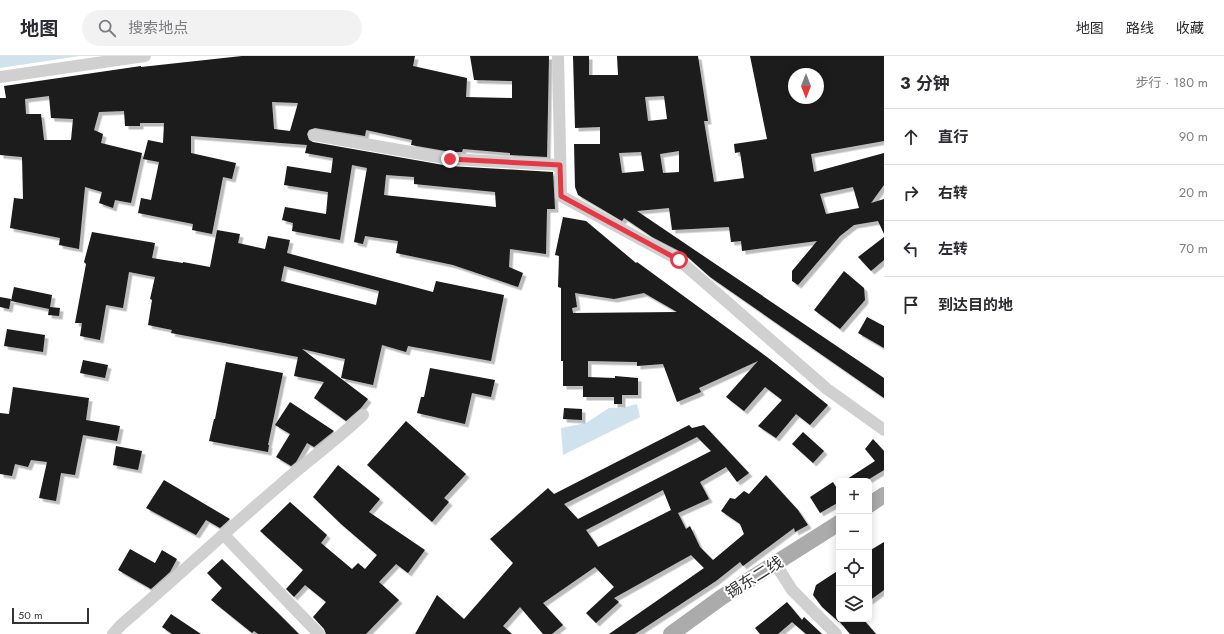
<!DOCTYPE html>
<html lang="zh">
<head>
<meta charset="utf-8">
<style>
	:root { --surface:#fff; --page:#f2f2f3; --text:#2b2b33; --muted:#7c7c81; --line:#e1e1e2 }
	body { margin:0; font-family:Jost,"Noto Sans SC",sans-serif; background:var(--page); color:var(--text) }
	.controls { position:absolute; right:12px; bottom:12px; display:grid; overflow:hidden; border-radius:6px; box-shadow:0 2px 10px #0003 }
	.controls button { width:36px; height:36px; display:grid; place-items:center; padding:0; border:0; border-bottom:1px solid var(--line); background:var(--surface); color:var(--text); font:20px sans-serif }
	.compass { position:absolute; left:788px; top:12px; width:36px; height:36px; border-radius:50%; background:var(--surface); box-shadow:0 2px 10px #0003; rotate:180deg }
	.scale { position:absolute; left:12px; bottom:10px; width:77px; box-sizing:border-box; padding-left:4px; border:2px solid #333; border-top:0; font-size:11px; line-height:14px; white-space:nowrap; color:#333; -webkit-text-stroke:3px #fff; paint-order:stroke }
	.stop { position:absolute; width:12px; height:12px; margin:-9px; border:3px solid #e63946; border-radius:50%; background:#fff }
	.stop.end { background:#e63946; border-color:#fff; box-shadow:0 1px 4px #0008 }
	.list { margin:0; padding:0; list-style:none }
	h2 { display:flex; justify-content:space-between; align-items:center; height:52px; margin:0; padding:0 16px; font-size:17px }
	h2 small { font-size:13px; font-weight:400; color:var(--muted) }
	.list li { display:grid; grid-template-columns:26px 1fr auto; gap:12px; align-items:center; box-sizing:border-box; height:56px; padding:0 16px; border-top:1px solid var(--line) }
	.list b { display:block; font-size:15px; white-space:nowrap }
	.list em { font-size:13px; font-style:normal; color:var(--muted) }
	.icon { flex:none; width:22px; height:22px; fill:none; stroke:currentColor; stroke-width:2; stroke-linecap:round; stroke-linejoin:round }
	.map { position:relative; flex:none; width:884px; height:578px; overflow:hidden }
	header { display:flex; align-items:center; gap:24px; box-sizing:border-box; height:56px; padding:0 20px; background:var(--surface); border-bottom:1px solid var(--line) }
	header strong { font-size:19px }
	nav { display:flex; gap:22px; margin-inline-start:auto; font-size:14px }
	.search { width:280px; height:36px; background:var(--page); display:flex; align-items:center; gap:10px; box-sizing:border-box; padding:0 14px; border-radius:22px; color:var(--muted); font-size:15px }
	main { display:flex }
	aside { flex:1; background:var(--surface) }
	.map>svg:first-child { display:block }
	.water { fill:#cfe2ee }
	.building { fill:#1a1a1a; fill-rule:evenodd; filter:url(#shadow) }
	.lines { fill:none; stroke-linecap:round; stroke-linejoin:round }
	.minor { stroke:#d0d0d0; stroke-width:12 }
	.major { stroke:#ababab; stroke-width:16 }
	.route { stroke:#e63946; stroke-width:5 }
	.labels { text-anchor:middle; stroke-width:4; stroke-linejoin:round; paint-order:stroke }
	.street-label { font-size:16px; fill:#333; stroke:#fff }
</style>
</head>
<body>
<header>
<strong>地图</strong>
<div class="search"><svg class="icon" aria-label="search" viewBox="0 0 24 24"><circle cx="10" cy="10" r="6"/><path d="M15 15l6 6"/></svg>搜索地点</div>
<nav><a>地图</a><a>路线</a><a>收藏</a></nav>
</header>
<main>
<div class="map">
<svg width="884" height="578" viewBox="0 0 884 578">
	<defs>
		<filter id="shadow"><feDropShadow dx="3.5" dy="3.5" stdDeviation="0" flood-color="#0004"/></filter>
	</defs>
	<rect width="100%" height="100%" fill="#fff"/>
	<g class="water">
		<path d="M0,0h80l-80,12z"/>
		<path d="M637,348l3,13 -77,38 -2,-27 25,-5 23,-15h13z"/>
	</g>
	<g class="building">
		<path d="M242,0h173l-2,10 54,12 -1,19 46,1v-17l-38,-1 -4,-24h79l-2,101 -37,-2v-2l-47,-4 -1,3h-11l-40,-7 1,-5 -46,-10 -1,6 -50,-8 -6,2 -2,4 2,6 4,2 136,24 104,6 2,37h-8l-1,45 -36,-5 -1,18 14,6 -5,14 -65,-22 -57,-12 2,-12 -33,-5 -2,8 -9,-2 13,-74 -15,-3 -12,75 -48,-9 1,-8 -11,-3 3,-13 41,7 2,-22 -44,-7 3,-19 44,7 2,-15 -28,-5 2,-8 -116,-9v17l45,10 -4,16 -9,-2 -11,57 -20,-4 1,-6 -55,-11 3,-15 10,2 8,-38 -16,-3 5,-19 15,3 1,-20h-24v3h-15l-1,-15 -25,1 -5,18 9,4 -2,9 41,10 -11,50 -16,-3 -2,8 -14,-5 3,-11 -17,-5 -6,62 -20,-4 1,-7 -50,-10 4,-30 9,1 -1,-42 -22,-2v-57h6l-2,-12 137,-20v1zM49,40l2,22 22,1 -2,21h-27l-3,-26h-15l-1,-15zM272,46l26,1 -8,28 -16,-2zM386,119l28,2v7l81,8 1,15 -112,-12z"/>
		<path d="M573,0h16v19h29l-1,-19h81l10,65h-4l10,61 30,-4 -4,-26 -5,1 -1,-9 33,-5 -17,-83h134v85l-73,13 3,18 70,-19v32l-13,18 13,-4v35l-6,-13 -24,4 -14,11 -42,49 -6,-4v-10l25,-30 -75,10 -1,-10 -10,1 -2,-15 -57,3 -3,-22 -32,3 247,167v20l-174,-121 -27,-24 -31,-16 -28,-19 -2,3 -44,-26 -3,-8 -1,-43h26v-17l-25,1zM794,18h24v24h-24zM664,40l3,23 -19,2 -3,-24zM679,95v21l-16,1 -3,-19zM641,96l3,19 -22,2 -3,-20zM853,131l6,21 -33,6 -6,-20z"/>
		<path d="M563,161l23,4 50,42 1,-1 130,95 61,48 -18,20 -14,-11 -20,24 -18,-12 24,-26 -17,-13 -21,24 -18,-14 32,-36 -59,27 2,4 -24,10 -14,-38 -26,2v-4l-49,-1v16l27,1v-2l23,2v17h-16v9h-8v-7h-31v-11h-20v-25h-2v-73l-3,-1 1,-31 -4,-1zM575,237l39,6 30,-6 33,19 -104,1 -1,-5 5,-1z"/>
		<path d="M217,174l23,4 -2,9 27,6 3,-13 22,4 -3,13 146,39 3,-11 68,14 -13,66 -83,-15 -2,6 -24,-7 -9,40 -32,-7 4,-19 -43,-10 66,50 -7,9 -15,13 -32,-23 10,-16 -30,-6 4,-19 -127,-24 1,-3 -24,-5 4,-25 -2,-1 5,-22 -26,-5 -6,36 -17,-3 -6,35 -20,-4 2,-13h-7l11,-59 -2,-2 8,-30 63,11 -3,15 31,5v-1l27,5zM284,210l95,25 -3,14 -95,-24z"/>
		<path d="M884,181v23l-13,11 -13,-14z"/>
		<path d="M844,215l20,17 1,12 -25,29 -26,-19z"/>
		<path d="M14,231l38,8 -2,12 10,1 -1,8 -11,-1 1,-6 -38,-8z"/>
		<path d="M0,241l11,2 -2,10 -9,-2z"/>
		<path d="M867,261l17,9v22l-26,-15z"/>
		<path d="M7,273l38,6 -2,17 -39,-6z"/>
		<path d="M83,304l25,5 -3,13 -25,-5z"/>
		<path d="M226,306l57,11 -15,72h1l-1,7 -59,-11 5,-22h1z"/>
		<path d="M430,312l65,12 -4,17 -19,-4 -7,31 -48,-11 4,-16h3z"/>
		<path d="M13,331l76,11 -3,22 34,6 -3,15 -34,-6 -8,40 -14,-2 -5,28 -17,-3 8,-36 -16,-2 -3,7 -13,-3 -3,12 -12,-2v-61l9,1z"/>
		<path d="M290,346l44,29 -20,16 -7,-4 -11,19 -5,4 -15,-9 14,-23 -15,-9z"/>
		<path d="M564,352l18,1v11l-19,-1z"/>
		<path d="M406,365l60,53 -22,24 5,4 -17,20 -65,-57z"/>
		<path d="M689,369l3,3 12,-3 45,48 -12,9 -11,-15 -26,15 9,17 -31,14 8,16 4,-3 10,21 13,13 31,-26 -4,-10 -19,-13 9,-13 5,1 9,-8 5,3 17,-19 32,35 10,15 -13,7 -1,-4 -51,38 -3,-4 -24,19 -81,53h-26l95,-66 -13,-13 -77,43 5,4 -23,21 -10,-10 28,-26 -19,-20 -52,36 20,22 -11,9h-9l-23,-27 -17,19 9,8h-97l22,-39 27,24 49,-56 -23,-24 58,-51 6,6zM697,381l14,14 -133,68 -14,-15zM663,434l8,20 -73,37 -12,-17z"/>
		<path d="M803,376l21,19 -11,12 -21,-19z"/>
		<path d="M873,383l11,12v19l-18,11h-22l31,-20 -10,-12z"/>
		<path d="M116,390l26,5 -4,19 -25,-5z"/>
		<path d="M338,409l42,34 -11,13 56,38 -17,23 -12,-9 -17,18 20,18 -33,34h-40l-2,-5 -11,-12 13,-15 -21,-17 -11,12 -8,-8 17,-19 -43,-39 30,-29 37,33 -6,8 31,26 6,-6 7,6 12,-14 -36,-31 -28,-27z"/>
		<path d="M164,424l66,39 -10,9 -14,-8 -10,15 -50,-27z"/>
		<path d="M833,426l6,10v10l-19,11 -10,-16z"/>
		<path d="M884,486v48l-15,11v-50z"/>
		<path d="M130,493l25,14 7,-13 15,9 -7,13 -19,17 -33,-19z"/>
		<path d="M222,503l55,53 22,22h-41l-4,-3 -2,2 -41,-33 11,-12 -15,-15z"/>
		<path d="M839,514v49h24l13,15h-26l-11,-13v1l-17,-15 -9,-12 3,-10z"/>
		<path d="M787,546l15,18 2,-3 18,17h-16l-14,-12 -14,12h-18l-5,-6z"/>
		<path d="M171,558l30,20h-29l-10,-7z"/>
	</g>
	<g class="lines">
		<g class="minor">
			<path d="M558,0l3,140 118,64 148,129 57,41"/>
			<path d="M0,21l145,-21"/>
			<path d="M314,79l136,24 110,6"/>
			<path d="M224,479l95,99"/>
			<path d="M775,507l17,27 44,44"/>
			<path d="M113,578l8,-9c54,-46 105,-94 159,-140 27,-24 57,-45 83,-70"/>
		</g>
		<g class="major">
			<path d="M869,449l15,-10"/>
			<path d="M671,578l51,-37 117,-74"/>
		</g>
	</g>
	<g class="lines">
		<path class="route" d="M450,103l110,6 1,31 118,64"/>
	</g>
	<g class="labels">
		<g class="street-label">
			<text transform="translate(754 521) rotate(-32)" y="6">锡东二线</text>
		</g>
	</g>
</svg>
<div class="controls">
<button>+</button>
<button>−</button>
<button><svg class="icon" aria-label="locate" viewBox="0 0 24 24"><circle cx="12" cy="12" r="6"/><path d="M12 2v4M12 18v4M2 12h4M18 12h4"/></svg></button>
<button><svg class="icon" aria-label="layers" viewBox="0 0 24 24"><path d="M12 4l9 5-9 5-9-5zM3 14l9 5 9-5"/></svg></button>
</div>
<svg class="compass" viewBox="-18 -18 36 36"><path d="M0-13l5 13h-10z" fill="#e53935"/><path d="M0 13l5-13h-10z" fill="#7c7c81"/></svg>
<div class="scale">50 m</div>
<div class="stop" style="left:679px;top:204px"></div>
<div class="stop end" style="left:450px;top:103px"></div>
</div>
<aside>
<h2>3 分钟<small>步行 · 180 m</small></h2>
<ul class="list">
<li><svg class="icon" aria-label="ahead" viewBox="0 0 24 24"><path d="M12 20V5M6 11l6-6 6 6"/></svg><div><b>直行</b></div><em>90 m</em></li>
<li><svg class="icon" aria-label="right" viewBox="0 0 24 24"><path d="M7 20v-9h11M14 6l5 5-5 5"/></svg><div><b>右转</b></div><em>20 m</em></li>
<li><svg class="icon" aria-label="left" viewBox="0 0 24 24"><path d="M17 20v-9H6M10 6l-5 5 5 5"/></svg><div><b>左转</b></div><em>70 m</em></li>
<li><svg class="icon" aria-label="arrive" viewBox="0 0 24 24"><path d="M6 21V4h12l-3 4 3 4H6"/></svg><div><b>到达目的地</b></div></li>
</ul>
</aside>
</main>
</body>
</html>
